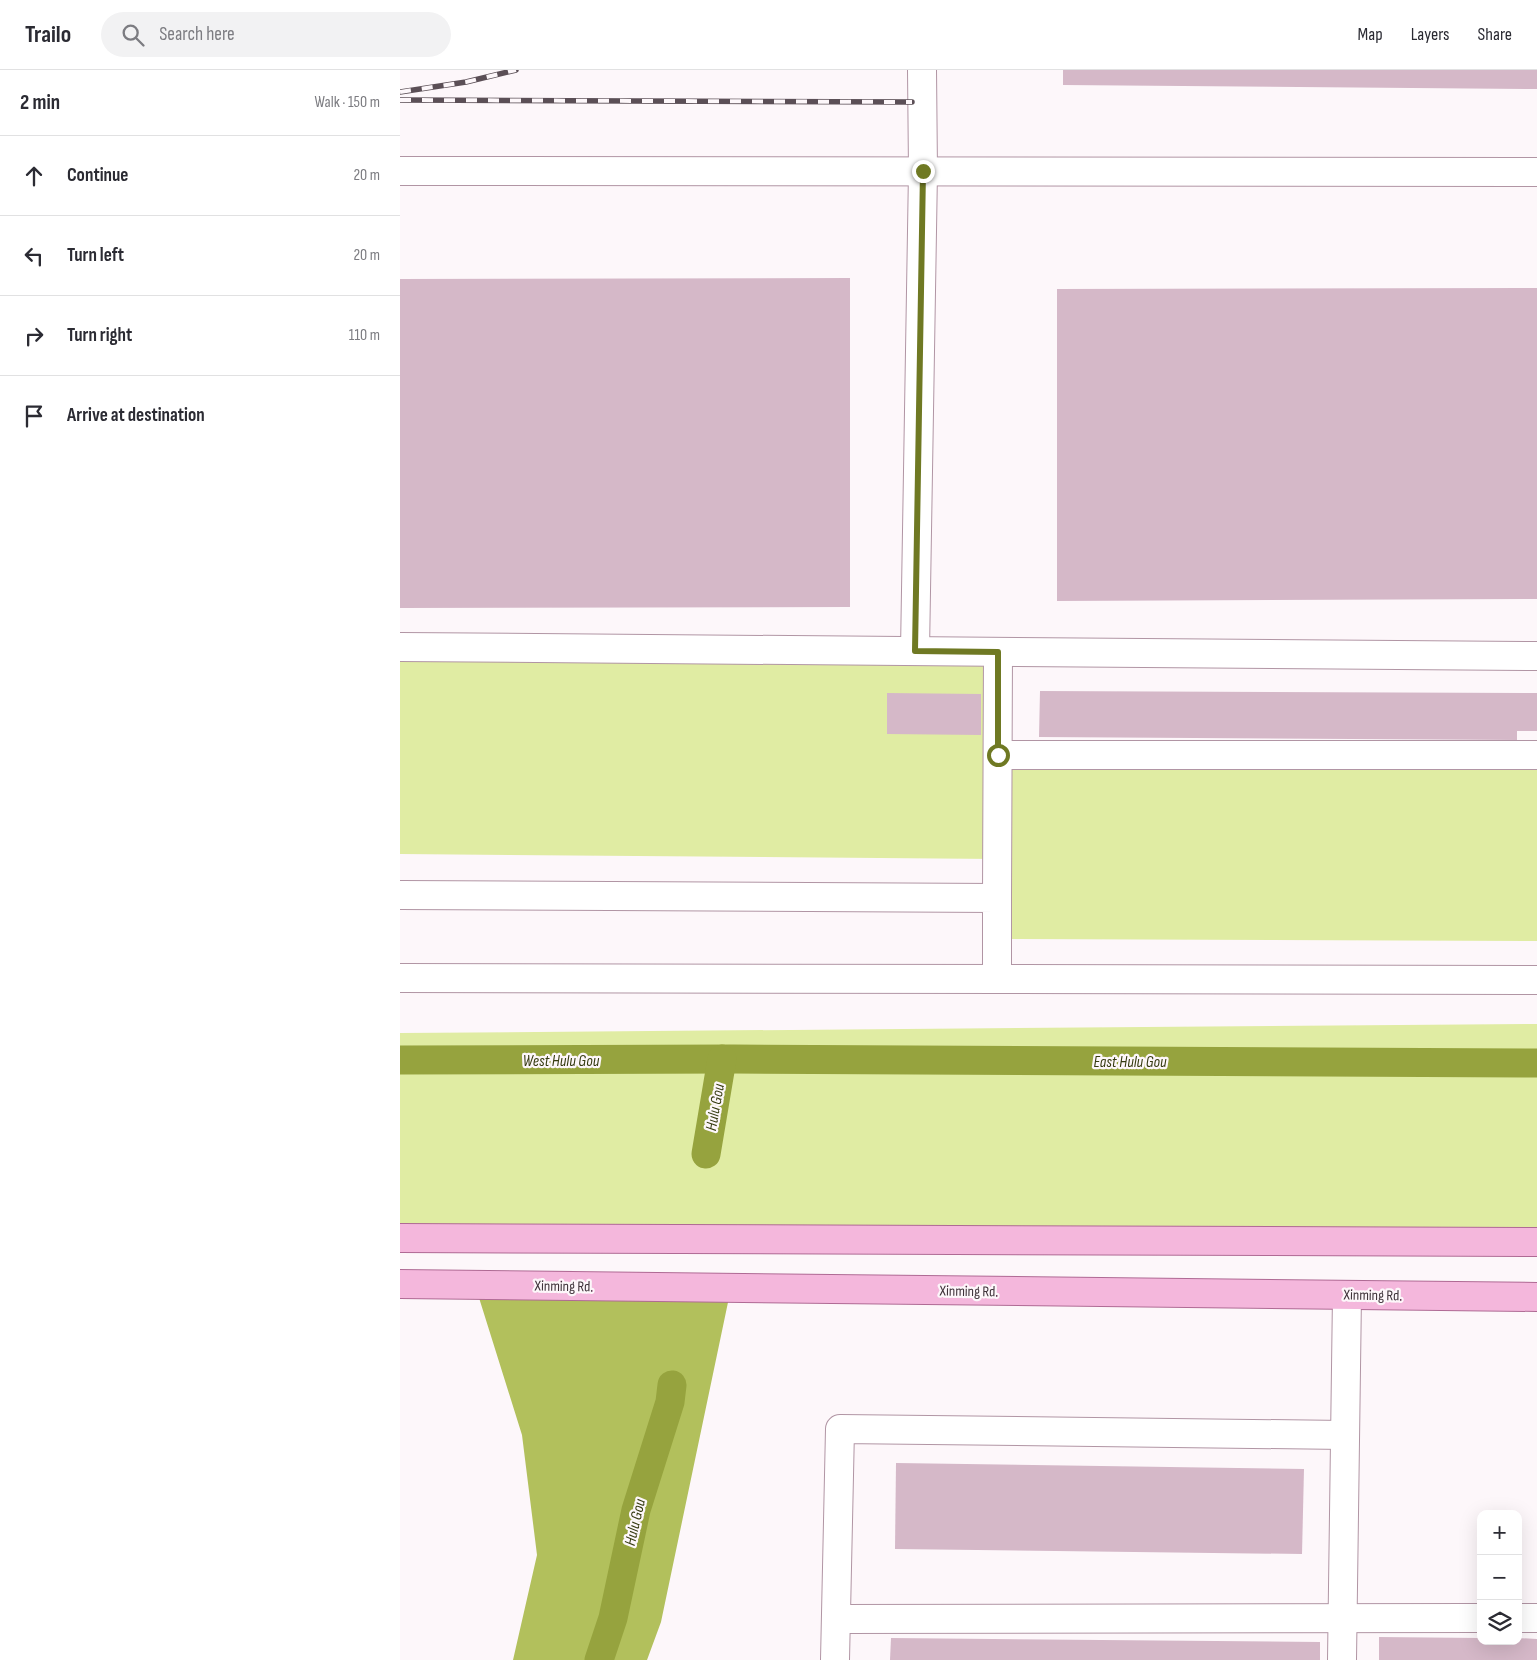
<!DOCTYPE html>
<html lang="en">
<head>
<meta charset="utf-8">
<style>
	:root { --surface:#fff; --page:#f2f2f3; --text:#2b2b33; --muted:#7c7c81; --line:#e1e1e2 }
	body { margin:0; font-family:"Sofia Sans Condensed",sans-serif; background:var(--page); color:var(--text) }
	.controls { position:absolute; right:15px; bottom:15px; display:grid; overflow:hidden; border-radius:10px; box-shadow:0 5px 20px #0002 }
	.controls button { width:45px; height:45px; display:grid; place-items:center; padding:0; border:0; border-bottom:1px solid var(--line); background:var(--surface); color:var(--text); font:25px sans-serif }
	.stop { position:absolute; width:15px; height:15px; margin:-11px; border:4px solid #6f7923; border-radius:50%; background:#fff }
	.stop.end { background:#6f7923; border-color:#fff; box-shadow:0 1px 5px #0008 }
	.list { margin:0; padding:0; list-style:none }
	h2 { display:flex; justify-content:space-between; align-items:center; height:65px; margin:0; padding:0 20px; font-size:21px }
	h2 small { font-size:16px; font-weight:400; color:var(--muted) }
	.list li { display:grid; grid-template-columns:32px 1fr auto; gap:15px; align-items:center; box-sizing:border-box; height:80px; padding:0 20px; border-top:1px solid var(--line) }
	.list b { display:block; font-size:19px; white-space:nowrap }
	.list em { font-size:16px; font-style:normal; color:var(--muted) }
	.icon { flex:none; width:28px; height:28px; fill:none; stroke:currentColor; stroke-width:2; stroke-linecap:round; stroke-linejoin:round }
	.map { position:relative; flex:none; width:1137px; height:1590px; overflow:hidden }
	header { display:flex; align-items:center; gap:30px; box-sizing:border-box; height:70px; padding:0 25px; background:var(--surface); border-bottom:1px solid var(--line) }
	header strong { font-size:24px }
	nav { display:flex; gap:28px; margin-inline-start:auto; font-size:18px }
	.search { width:350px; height:45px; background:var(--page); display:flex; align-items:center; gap:12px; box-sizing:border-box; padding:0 18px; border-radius:28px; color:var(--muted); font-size:19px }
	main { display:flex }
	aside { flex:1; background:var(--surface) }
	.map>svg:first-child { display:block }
	.green { fill:#e0eca3 }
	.forest { fill:#b2c05c }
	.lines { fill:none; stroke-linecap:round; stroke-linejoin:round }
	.canal { stroke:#96a33e; stroke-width:29 }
	.building { fill:#d5b8c8 }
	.minor-casing { stroke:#b195a4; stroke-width:30 }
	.major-casing { stroke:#af6a94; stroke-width:30 }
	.minor { stroke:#fff; stroke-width:28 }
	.major { stroke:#f4b7dc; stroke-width:28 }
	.rail-casing { stroke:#5b4f56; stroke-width:5.5 }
	.rail { stroke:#fdf7fa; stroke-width:4; stroke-dasharray:11; stroke-linecap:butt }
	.route { stroke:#6f7923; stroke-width:6 }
	.labels { text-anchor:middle; stroke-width:4.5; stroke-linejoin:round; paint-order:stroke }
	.street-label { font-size:15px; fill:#3f333a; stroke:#fdf7fa }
	.water-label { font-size:16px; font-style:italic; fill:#363b11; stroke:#fdf7fa }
</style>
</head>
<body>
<header>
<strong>Trailo</strong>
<div class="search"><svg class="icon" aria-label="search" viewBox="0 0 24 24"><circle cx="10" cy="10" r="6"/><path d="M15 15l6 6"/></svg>Search here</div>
<nav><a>Map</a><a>Layers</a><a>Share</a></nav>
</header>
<main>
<aside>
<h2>2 min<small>Walk · 150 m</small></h2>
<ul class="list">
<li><svg class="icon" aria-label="ahead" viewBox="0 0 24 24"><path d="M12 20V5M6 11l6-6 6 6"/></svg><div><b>Continue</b></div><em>20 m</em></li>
<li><svg class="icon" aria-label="left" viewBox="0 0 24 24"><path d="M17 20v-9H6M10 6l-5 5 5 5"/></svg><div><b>Turn left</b></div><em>20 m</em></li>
<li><svg class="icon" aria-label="right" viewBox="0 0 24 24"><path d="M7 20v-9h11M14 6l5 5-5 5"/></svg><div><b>Turn right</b></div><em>110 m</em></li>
<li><svg class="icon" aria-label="arrive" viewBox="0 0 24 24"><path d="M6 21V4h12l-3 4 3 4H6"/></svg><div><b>Arrive at destination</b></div></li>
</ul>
</aside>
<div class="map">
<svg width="1137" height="1590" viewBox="0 0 1137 1590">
	<rect width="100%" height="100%" fill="#fdf7fa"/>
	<g class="green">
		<path d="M0,582h598v103h539v186l-540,-2v-80l-597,-5z"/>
		<path d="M1137,954v218l-1137,-4v-205z"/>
	</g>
	<path class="forest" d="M75,1215l256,3 -70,334 -14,38h-134l24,-105 -15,-120z"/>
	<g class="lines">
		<g class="canal">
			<path d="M0,990l333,-1 804,4"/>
			<path d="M306,1084l16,-95"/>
			<path d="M199,1590l14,-42 23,-108 34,-108 2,-17"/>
		</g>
	</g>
	<g class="building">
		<path d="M663,0h474v19l-474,-4z"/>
		<path d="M450,208v329l-450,1v-329z"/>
		<path d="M1137,218v311l-480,2v-312z"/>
		<path d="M640,621l497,2v38h-20v9l-478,-3z"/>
		<path d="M487,623l94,1v41l-94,-1z"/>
		<path d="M496,1393l408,6 -2,85 -407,-5z"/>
		<path d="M979,1567l102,1v3h37v-3l19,1v21h-158z"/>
		<path d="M491,1568l429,4v18h-430z"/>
	</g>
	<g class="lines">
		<defs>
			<g id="minor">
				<path d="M0,101l1137,1"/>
				<path d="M0,577l1137,9"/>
				<path d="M515,581l8,-480 -1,-101"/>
				<path d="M598,685h539"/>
				<path d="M0,825l597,3v81"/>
				<path d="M597,828l1,-246"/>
				<path d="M0,908l1137,2"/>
				<path d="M1118,1548h19"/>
				<path d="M436,1549l645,-1"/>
				<path d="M435,1590l5,-231 505,6"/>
				<path d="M942,1590l5,-365"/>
			</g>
			<g id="major">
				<path d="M0,1168l1137,4"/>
				<path d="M0,1214l1137,13"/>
			</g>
		</defs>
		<use href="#minor" class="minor-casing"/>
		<use href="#major" class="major-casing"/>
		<use href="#minor" class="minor"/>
		<use href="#major" class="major"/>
		<defs>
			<g id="rail">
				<path d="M0,22l66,-10 50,-12"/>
				<path d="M0,30l512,2"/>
			</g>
		</defs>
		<use href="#rail" class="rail-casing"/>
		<use href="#rail" class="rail"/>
	</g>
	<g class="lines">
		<path class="route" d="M523,101l-8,480 83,1v103"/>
	</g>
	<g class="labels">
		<g class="street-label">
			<text transform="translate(164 1216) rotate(1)" y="5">Xinming Rd.</text>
			<text transform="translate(569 1221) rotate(1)" y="5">Xinming Rd.</text>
			<text transform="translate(973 1225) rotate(1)" y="5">Xinming Rd.</text>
		</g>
		<g class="water-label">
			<text x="161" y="996">West Hulu Gou</text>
			<text x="730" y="997">East Hulu Gou</text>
			<text transform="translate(314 1037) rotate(-80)" y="6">Hulu Gou</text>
			<text transform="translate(234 1452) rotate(-77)" y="6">Hulu Gou</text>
		</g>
	</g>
</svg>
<div class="controls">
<button>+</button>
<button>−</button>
<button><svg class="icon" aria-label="layers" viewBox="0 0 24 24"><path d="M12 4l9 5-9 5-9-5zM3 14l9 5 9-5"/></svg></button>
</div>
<div class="stop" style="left:598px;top:685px"></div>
<div class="stop end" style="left:523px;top:101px"></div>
</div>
</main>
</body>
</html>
